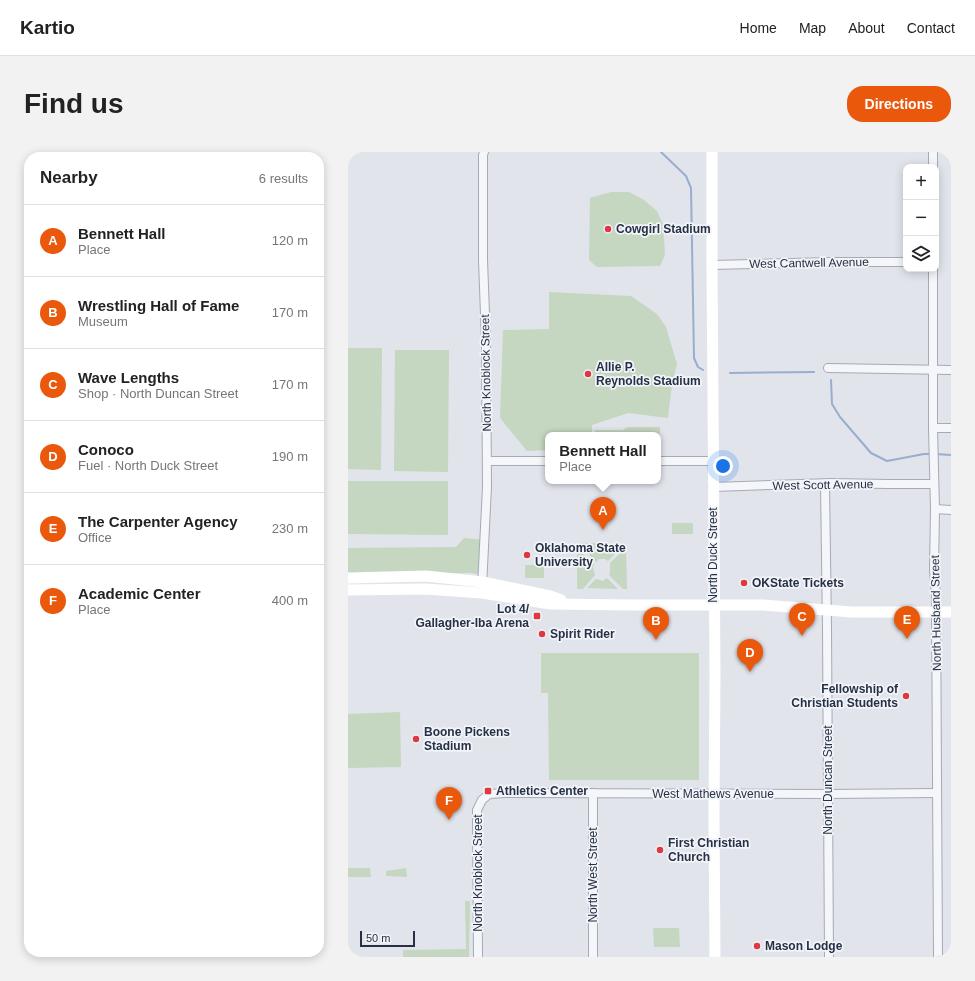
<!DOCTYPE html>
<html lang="en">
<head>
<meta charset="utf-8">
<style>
	:root { --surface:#fff; --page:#f2f2f2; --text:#222; --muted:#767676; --line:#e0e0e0; --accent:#ea580c }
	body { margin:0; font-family:Helvetica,sans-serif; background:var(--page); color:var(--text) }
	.controls { position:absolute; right:12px; top:12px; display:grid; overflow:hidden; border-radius:8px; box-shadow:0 2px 10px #0003 }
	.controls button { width:36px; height:36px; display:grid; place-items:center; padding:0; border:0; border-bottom:1px solid var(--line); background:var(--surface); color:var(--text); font:20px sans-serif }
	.scale { position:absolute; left:12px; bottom:10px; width:55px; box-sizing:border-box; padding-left:4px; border:2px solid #273045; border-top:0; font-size:11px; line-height:14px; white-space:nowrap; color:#273045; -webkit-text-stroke:3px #f1f4f8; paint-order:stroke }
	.you { position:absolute; left:375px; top:314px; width:14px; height:14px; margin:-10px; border:3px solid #fff; border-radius:50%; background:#1a73e8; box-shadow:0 0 0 6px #1a73e833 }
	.badge { display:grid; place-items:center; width:26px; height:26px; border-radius:50%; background:var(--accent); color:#fff; font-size:13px; font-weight:700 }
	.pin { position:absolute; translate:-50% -33px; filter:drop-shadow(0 1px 2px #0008) }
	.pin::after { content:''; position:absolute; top:21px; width:14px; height:12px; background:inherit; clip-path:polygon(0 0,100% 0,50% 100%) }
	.popup { position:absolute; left:197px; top:280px; width:116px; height:52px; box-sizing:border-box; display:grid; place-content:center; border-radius:8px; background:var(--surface); filter:drop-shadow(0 1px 3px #0005); font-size:13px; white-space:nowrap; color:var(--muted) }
	.popup b { font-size:15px; color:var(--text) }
	.popup::after { content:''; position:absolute; left:50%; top:100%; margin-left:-8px; border:8px solid transparent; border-top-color:var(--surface) }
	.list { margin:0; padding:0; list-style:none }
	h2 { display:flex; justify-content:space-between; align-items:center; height:52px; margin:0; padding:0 16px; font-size:17px }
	h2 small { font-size:13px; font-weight:400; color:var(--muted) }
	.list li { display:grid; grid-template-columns:26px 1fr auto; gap:12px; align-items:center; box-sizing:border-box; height:72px; padding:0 16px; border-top:1px solid var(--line) }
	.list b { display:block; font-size:15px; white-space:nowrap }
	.list p { margin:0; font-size:13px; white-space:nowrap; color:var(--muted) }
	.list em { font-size:13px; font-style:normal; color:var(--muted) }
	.icon { flex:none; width:22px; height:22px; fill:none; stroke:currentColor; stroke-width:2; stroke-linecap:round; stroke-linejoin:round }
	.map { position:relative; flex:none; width:603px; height:805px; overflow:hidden; border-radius:16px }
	header { display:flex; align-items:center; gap:24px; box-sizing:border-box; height:56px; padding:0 20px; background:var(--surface); border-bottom:1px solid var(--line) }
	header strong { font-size:19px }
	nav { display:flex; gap:22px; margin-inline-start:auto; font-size:14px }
	.intro { display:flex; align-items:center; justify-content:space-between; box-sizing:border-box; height:96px; padding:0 24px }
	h1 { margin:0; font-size:28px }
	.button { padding:10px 18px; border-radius:16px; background:var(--accent); color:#fff; font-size:14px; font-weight:700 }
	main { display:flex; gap:24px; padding:0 24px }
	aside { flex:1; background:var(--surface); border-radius:16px; box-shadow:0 2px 10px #0003 }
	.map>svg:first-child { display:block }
	.green { fill:#c5d6c1 }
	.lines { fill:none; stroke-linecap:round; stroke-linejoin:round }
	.stream { stroke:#98aecf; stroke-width:2 }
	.minor-casing { stroke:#a5aab6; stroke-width:10 }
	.minor { stroke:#f5f6f9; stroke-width:8 }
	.secondary { stroke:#fff; stroke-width:11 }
	.poi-dot { fill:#de3943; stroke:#f1f4f8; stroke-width:1.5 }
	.labels { text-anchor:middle; stroke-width:3.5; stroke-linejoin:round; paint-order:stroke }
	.poi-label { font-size:12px; font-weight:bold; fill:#273045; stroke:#f1f4f8; text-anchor:start }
	.street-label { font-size:12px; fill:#273045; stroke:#f1f4f8 }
</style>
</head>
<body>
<header>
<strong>Kartio</strong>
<nav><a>Home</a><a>Map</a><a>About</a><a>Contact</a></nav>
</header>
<div class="intro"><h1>Find us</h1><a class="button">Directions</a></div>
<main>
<aside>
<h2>Nearby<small>6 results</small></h2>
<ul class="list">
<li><span class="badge">A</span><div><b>Bennett Hall</b><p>Place</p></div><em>120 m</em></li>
<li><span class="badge">B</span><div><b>Wrestling Hall of Fame</b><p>Museum</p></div><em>170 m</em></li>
<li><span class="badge">C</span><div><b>Wave Lengths</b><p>Shop · North Duncan Street</p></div><em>170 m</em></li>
<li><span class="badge">D</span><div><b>Conoco</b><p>Fuel · North Duck Street</p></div><em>190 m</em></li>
<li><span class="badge">E</span><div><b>The Carpenter Agency</b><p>Office</p></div><em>230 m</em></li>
<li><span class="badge">F</span><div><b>Academic Center</b><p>Place</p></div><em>400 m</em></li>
</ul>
</aside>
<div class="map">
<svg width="603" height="805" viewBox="0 0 603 805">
	<rect width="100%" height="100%" fill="#e1e4eb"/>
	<g class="green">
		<path d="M263,40h18l15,8 13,11 6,13 2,31 -5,11 -63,1 -8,-7 1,-62z"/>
		<path d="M201,140l82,4 26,18 9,13 11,37 -5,20 -4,34 -40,-5 -36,12v10h-44v15l-21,1 -27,-33 3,-88 46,-1z"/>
		<path d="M0,196h34l-1,122 -33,-1z"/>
		<path d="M47,198h54l-1,122 -54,-1z"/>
		<path d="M279,275h33v21h-2v-13h-63v-5h28z"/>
		<path d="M0,329h100v54l-100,-1z"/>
		<rect x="324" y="371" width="21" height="11"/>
		<path d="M116,386l21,2 -2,35 -12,-2 -123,1v-26l108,-1z"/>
		<path d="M231,391l45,1 -16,17 -3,-2h-6l-3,3z"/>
		<path d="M278,396l1,41h-4l-14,-14 1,-3v-9z"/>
		<path d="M229,397l17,15 -1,4 2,7 -12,14h-6z"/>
		<rect x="177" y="413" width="19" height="13"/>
		<path d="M259,426l11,11 -31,-1 9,-9 7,2z"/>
		<path d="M193,501h158v127h-150l-1,-87h-7z"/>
		<path d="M52,560l1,55 -53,1v-54z"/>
		<path d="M0,716h22l1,9h-23z"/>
		<path d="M58,716l1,9 -21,-1v-5z"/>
		<path d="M117,749h5l-1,56h-66v-7l63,-1z"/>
		<path d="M305,776h26l1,19h-26z"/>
	</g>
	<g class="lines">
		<g class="stream">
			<path d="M313,0l25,24 5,12 3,170 4,9 5,3"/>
			<path d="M382,221l84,-1"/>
			<path d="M483,228l1,24 8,13 31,36 16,8 37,-7h7"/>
			<path d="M587,302l16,1"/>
		</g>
		<defs>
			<g id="minor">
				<path d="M585,0v15"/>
				<path d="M364,113l118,-3h76"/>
				<path d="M585,117v159l2,81 -1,61 2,26 2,361"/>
				<path d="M480,216l123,2"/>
				<path d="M585,276h18"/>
				<path d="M139,309h61"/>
				<path d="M310,309h55"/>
				<path d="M477,332l2,143 2,330"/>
				<path d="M365,335l119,-4 56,1h46"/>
				<path d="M587,357l16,1"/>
				<path d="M134,435l5,-100 -1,-146 -3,-81v-105l1,-3"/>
				<path d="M130,805l-1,-147 5,-10 7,-6 16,-1 323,1 109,-1"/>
				<path d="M245,805v-164"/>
			</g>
		</defs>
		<use href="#minor" class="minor-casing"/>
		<use href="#minor" class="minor"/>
		<g class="secondary">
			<path d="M364,0v113l3,408 -1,143 1,141"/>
			<path d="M0,426l78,-2 57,6 67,14 11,4"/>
			<path d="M0,438l77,-1 57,4 68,11 82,1h131l89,7h99"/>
		</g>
	</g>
	<g class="poi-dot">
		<circle cx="260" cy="77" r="4"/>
		<circle cx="240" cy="222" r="4"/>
		<circle cx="179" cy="403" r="4"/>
		<circle cx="396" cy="431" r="4"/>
		<rect x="185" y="460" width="8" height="8" rx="2"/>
		<circle cx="194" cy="482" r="4"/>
		<circle cx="558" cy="544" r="4"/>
		<circle cx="68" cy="587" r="4"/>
		<rect x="136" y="635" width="8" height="8" rx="2"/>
		<circle cx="312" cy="698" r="4"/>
		<circle cx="409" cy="794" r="4"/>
	</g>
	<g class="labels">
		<g class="poi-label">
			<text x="268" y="81">Cowgirl Stadium</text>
			<text x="248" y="219">Allie P.<tspan x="248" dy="14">Reynolds Stadium</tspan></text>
			<text x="187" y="400">Oklahoma State<tspan x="187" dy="14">University</tspan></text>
			<text x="404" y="435">OKState Tickets</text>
			<text x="181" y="461" text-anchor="end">Lot 4/<tspan x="181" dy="14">Gallagher-Iba Arena</tspan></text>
			<text x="202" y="486">Spirit Rider</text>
			<text x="550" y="541" text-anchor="end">Fellowship of<tspan x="550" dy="14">Christian Students</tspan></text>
			<text x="76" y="584">Boone Pickens<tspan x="76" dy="14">Stadium</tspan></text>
			<text x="148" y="643">Athletics Center</text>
			<text x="320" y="695">First Christian<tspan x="320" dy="14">Church</tspan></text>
			<text x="417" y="798">Mason Lodge</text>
		</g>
		<g class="street-label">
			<text transform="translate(461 111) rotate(-1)" y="4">West Cantwell Avenue</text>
			<text transform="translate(138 221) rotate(-91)" y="4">North Knoblock Street</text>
			<text transform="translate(475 333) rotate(-1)" y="4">West Scott Avenue</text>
			<text transform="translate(365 403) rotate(-90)" y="4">North Duck Street</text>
			<text transform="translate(588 461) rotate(-91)" y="4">North Husband Street</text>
			<text transform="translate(480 628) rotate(-90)" y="4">North Duncan Street</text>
			<text x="365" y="646">West Mathews Avenue</text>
			<text transform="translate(130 721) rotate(-90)" y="4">North Knoblock Street</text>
			<text transform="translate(245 723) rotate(-90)" y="4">North West Street</text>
		</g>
	</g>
</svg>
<div class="controls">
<button>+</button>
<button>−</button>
<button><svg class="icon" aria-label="layers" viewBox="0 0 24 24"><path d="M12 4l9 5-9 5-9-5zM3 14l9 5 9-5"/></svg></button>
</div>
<div class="scale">50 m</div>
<div class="you"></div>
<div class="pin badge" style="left:255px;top:378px">A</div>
<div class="popup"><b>Bennett Hall</b>Place</div>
<div class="pin badge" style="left:308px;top:488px">B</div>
<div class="pin badge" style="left:454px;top:484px">C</div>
<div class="pin badge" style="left:402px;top:520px">D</div>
<div class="pin badge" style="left:559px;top:487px">E</div>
<div class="pin badge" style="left:101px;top:668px">F</div>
</div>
</main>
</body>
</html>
